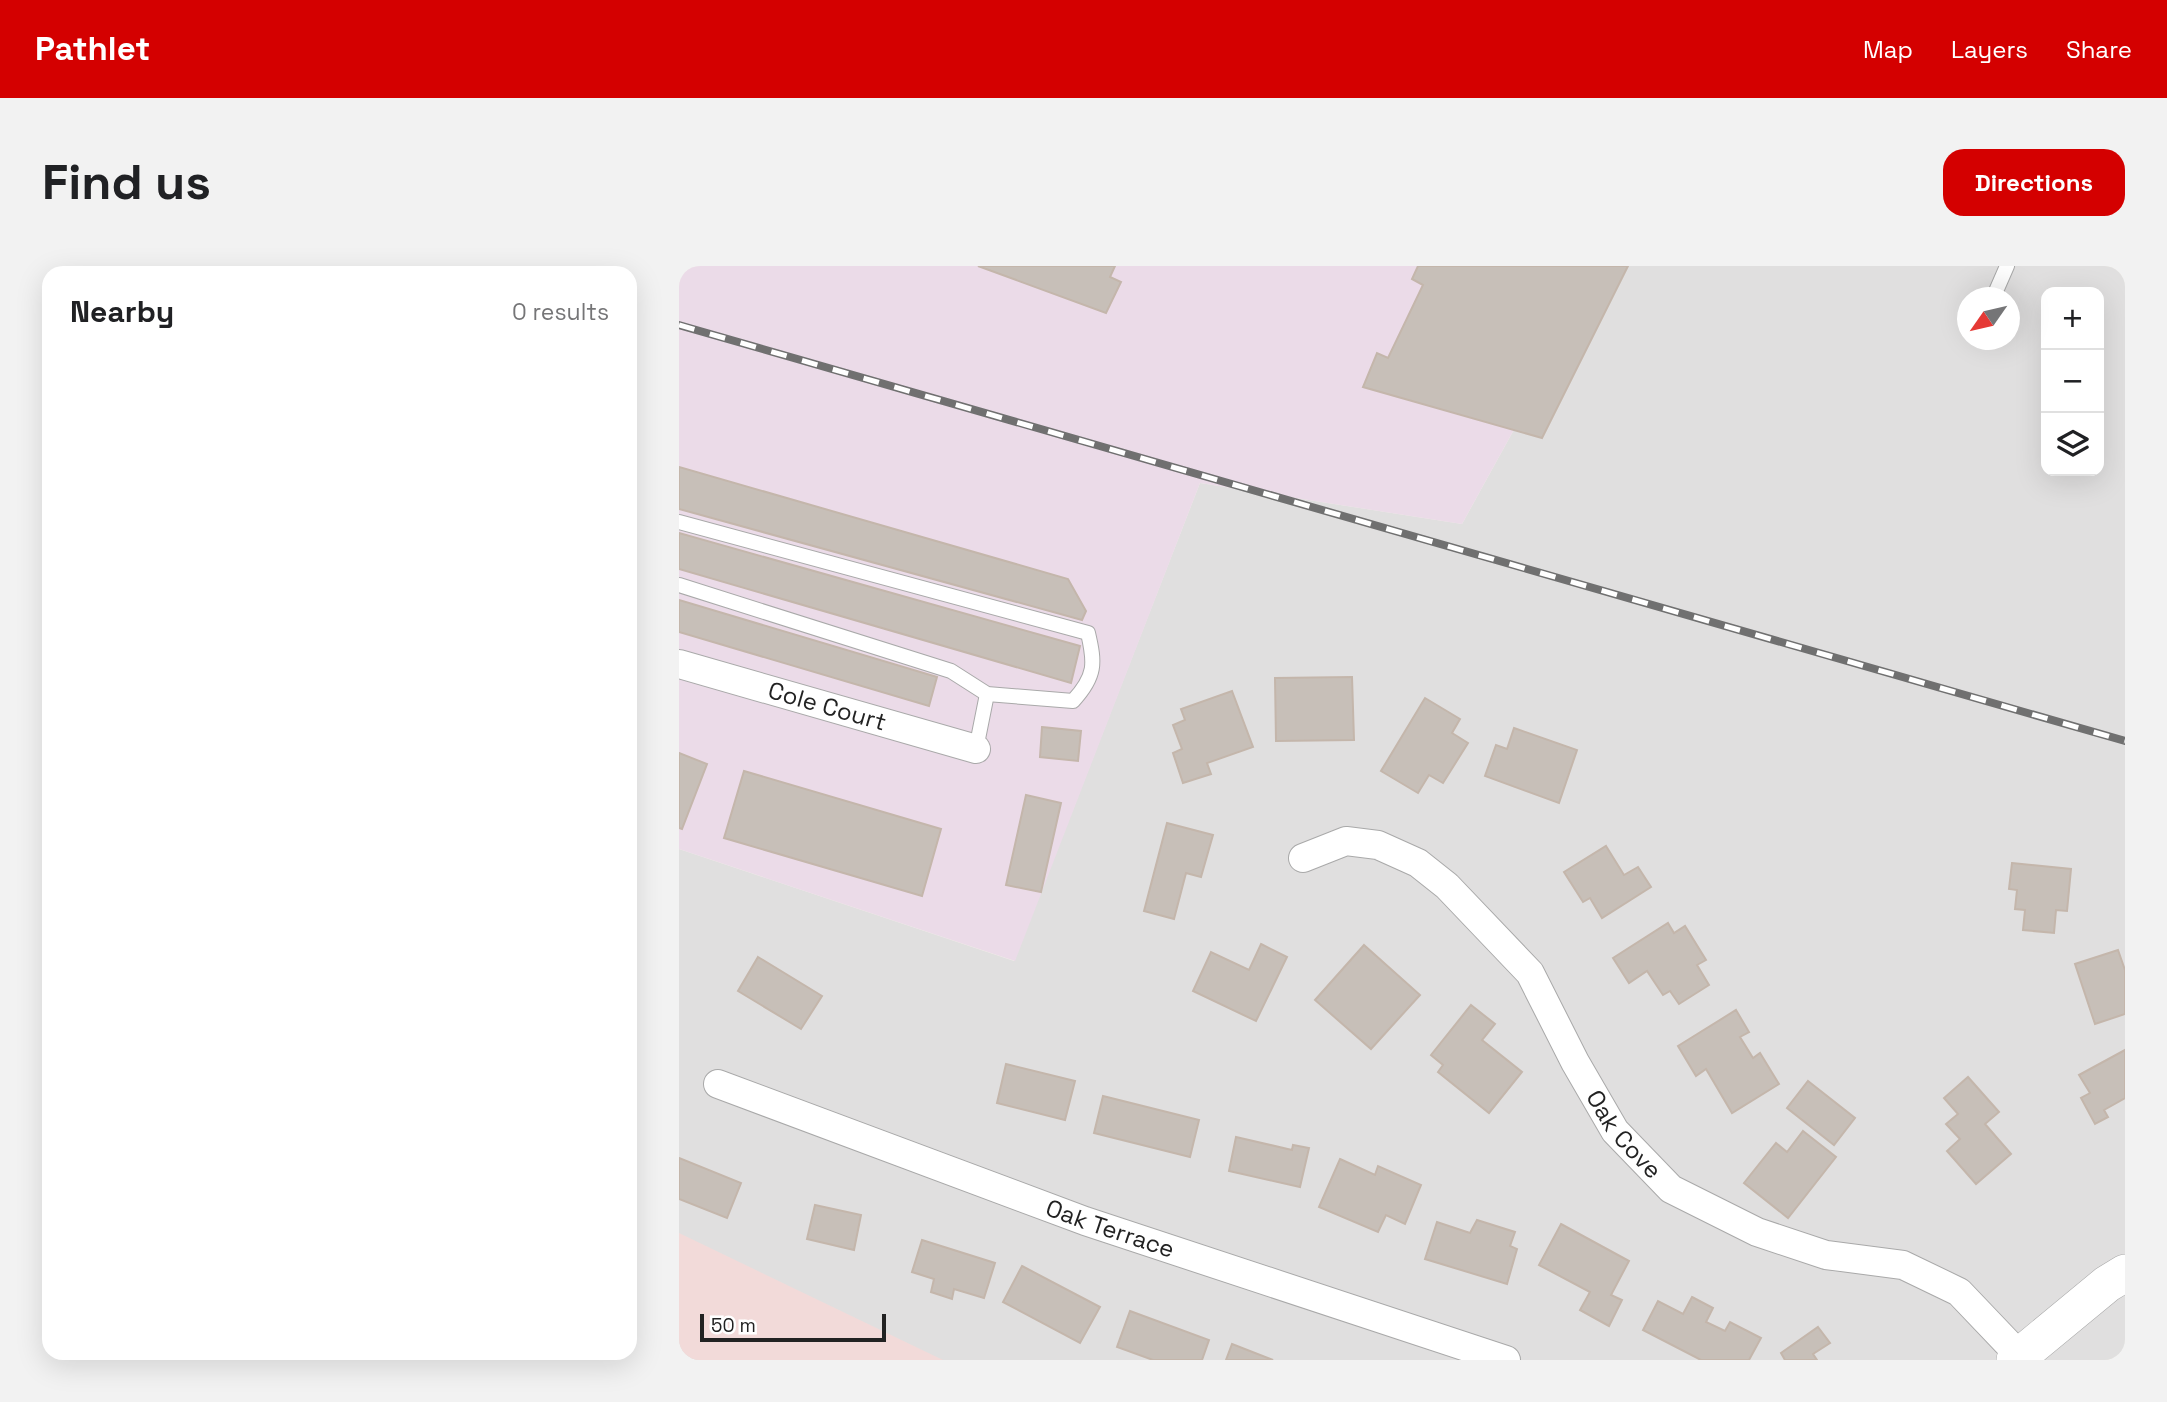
<!DOCTYPE html>
<html lang="en">
<head>
<meta charset="utf-8">
<style>
	:root { --surface:#fff; --page:#f2f2f2; --text:#202124; --muted:#757577; --line:#e0e0e0; --accent:#d40000 }
	body { margin:0; font-family:"Space Grotesk",sans-serif; background:var(--page); color:var(--text) }
	.controls { position:absolute; right:21px; top:21px; display:grid; overflow:hidden; border-radius:14px; box-shadow:0 7px 28px #0002 }
	.controls button { width:63px; height:63px; display:grid; place-items:center; padding:0; border:0; border-bottom:2px solid var(--line); background:var(--surface); color:var(--text); font:35px sans-serif }
	.compass { position:absolute; left:1278px; top:21px; width:63px; height:63px; border-radius:50%; background:var(--surface); box-shadow:0 7px 28px #0002; rotate:236deg }
	.scale { position:absolute; left:21px; bottom:18px; width:186px; box-sizing:border-box; padding-left:7px; border:4px solid #222; border-top:0; font-size:19px; line-height:24px; white-space:nowrap; color:#222; -webkit-text-stroke:5px #fff; paint-order:stroke }
	.list { margin:0; padding:0; list-style:none }
	h2 { display:flex; justify-content:space-between; align-items:center; height:91px; margin:0; padding:0 28px; font-size:30px }
	h2 small { font-size:23px; font-weight:400; color:var(--muted) }
	.icon { flex:none; width:38px; height:38px; fill:none; stroke:currentColor; stroke-width:2; stroke-linecap:round; stroke-linejoin:round }
	.map { position:relative; flex:none; width:1446px; height:1094px; overflow:hidden; border-radius:21px }
	header { display:flex; align-items:center; gap:42px; box-sizing:border-box; height:98px; padding:0 35px; background:var(--accent); color:#fff }
	header strong { font-size:33px }
	nav { display:flex; gap:38px; margin-inline-start:auto; font-size:24px }
	.intro { display:flex; align-items:center; justify-content:space-between; box-sizing:border-box; height:168px; padding:0 42px }
	h1 { margin:0; font-size:49px }
	.button { padding:18px 32px; border-radius:21px; background:var(--accent); color:#fff; font-size:24px; font-weight:700 }
	main { display:flex; gap:42px; padding:0 42px }
	aside { flex:1; background:var(--surface); border-radius:21px; box-shadow:0 7px 28px #0002 }
	.map>svg:first-child { display:block }
	.residential { fill:#e0dfdf; fill-rule:evenodd }
	.commercial { fill:#f2dad9 }
	.industrial { fill:#ebdbe8 }
	.building { fill:#c7bfb8; stroke:#c4b6ab; stroke-width:2 }
	.lines { fill:none; stroke-linecap:round; stroke-linejoin:round }
	.service-casing { stroke:#a9a9a9; stroke-width:16 }
	.minor-casing { stroke:#a9a9a9; stroke-width:30 }
	.tertiary-casing { stroke:#a9a9a9; stroke-width:38 }
	.service { stroke:#fff; stroke-width:14 }
	.minor { stroke:#fff; stroke-width:28 }
	.tertiary { stroke:#fff; stroke-width:37 }
	.rail-casing { stroke:#707070; stroke-width:8 }
	.rail { stroke:#fff; stroke-width:5; stroke-dasharray:16; stroke-linecap:butt }
	.labels { text-anchor:middle; stroke-width:6; stroke-linejoin:round; paint-order:stroke }
	.street-label { font-size:24px; fill:#222; stroke:#fff }
</style>
</head>
<body>
<header>
<strong>Pathlet</strong>
<nav><a>Map</a><a>Layers</a><a>Share</a></nav>
</header>
<div class="intro"><h1>Find us</h1><a class="button">Directions</a></div>
<main>
<aside>
<h2>Nearby<small>0 results</small></h2>
<ul class="list">
</ul>
</aside>
<div class="map">
<svg width="1446" height="1094" viewBox="0 0 1446 1094">
	<rect width="100%" height="100%" fill="#f2efe9"/>
	<path class="residential" d="M925,0h521v1094h-1446v-511l335,112 186,-478 262,41zM1367,26h53v179h-53zM1288,32h42v42h-42z"/>
	<path class="commercial" d="M0,967l264,127h-264z"/>
	<path class="industrial" d="M0,0h925l-142,258 -262,-41 -185,478 -336,-112z"/>
	<g class="building">
		<path d="M299,0h137l-5,11 11,5 -15,31z"/>
		<path d="M739,0h210l-86,172 -179,-51 14,-34 11,5 35,-73 -11,-6z"/>
		<path d="M0,201l389,112 18,32 -4,9 -403,-111z"/>
		<path d="M0,267l401,113 -9,37 -392,-114z"/>
		<path d="M0,334l258,77 -8,29 -250,-74z"/>
		<path d="M673,411l2,63 -78,1 -1,-63z"/>
		<path d="M553,425l21,56 -46,16 4,11 -28,9 -10,-30 9,-4 -9,-24 12,-5 -4,-11z"/>
		<path d="M746,432l35,21 -8,14 16,10 -25,40 -14,-8 -11,18 -37,-22z"/>
		<path d="M363,461l39,4 -3,30 -38,-4z"/>
		<path d="M835,462l63,22 -18,53 -74,-27 11,-31 11,4z"/>
		<path d="M0,487l28,11 -25,65 -3,-1z"/>
		<path d="M65,505l197,58 -19,67 -198,-58z"/>
		<path d="M347,529l35,8 -20,89 -35,-7z"/>
		<path d="M488,557l46,12 -12,42 -15,-4 -12,46 -30,-8z"/>
		<path d="M927,580l18,29 14,-8 13,20 -49,31 -12,-20 -7,4 -19,-30z"/>
		<path d="M1333,597l59,6 -4,42 -11,-1 -2,23 -31,-3 2,-20 -10,-1 2,-19 -8,-1z"/>
		<path d="M989,657l6,10 11,-7 21,34 -9,5 12,20 -30,19 -9,-13 -7,4 -16,-24 -18,12 -16,-25z"/>
		<path d="M582,678l26,13 -31,64 -63,-30 18,-39 38,18z"/>
		<path d="M685,679l56,50 -49,54 -56,-49z"/>
		<path d="M1439,684l7,20v44l-30,10 -20,-60z"/>
		<path d="M79,691l64,39 -21,33 -63,-38z"/>
		<path d="M792,739l24,19 -13,16 40,32 -33,41 -51,-41 5,-7 -12,-10z"/>
		<path d="M1057,744l13,22 -9,5 13,21 7,-5 19,31 -47,29 -26,-44 -10,7 -18,-30z"/>
		<path d="M1446,784v48l-21,12 4,7 -13,7 -14,-26 9,-5 -11,-18z"/>
		<path d="M327,798l69,17 -10,39 -68,-17z"/>
		<path d="M1289,811l31,35 -14,12 26,30 -35,30 -29,-33 13,-12 -14,-15 12,-10 -14,-16z"/>
		<path d="M1129,815l47,37 -21,27 -47,-37z"/>
		<path d="M424,830l96,24 -9,37 -96,-24z"/>
		<path d="M1124,865l33,26 -48,61 -44,-35 32,-40 11,9z"/>
		<path d="M557,871l56,13 1,-5 16,3 -9,39 -71,-16z"/>
		<path d="M0,892l62,25 -14,35 -48,-19z"/>
		<path d="M661,893l35,16 3,-9 43,19 -16,39 -19,-9 -8,17 -59,-25z"/>
		<path d="M136,939l46,10 -7,35 -47,-11z"/>
		<path d="M798,954l38,12 -5,14 7,3 -10,35 -82,-25 12,-37 33,11z"/>
		<path d="M882,958l68,37 -18,34 11,5 -13,26 -29,-16 10,-18 -51,-27z"/>
		<path d="M243,974l73,23 -11,35 -30,-9 -2,10 -21,-7 3,-13 -22,-7z"/>
		<path d="M343,1000l78,41 -20,36 -77,-41z"/>
		<path d="M1013,1031l21,11 -7,14 19,9 5,-9 31,16 -12,22h-48l-58,-30 15,-29 25,13z"/>
		<path d="M451,1045l79,29 -7,20h-49l-36,-13z"/>
		<path d="M1139,1061l12,16 -17,11 4,6h-32l-4,-7z"/>
		<path d="M553,1078l41,16h-47z"/>
	</g>
	<g class="lines">
		<defs>
			<g id="service">
				<path d="M1314,32l14,-32"/>
				<path d="M0,256l409,111c7,30 8,43 -15,68l-86,-7 -36,-23 -272,-86"/>
				<path d="M297,483l11,-55"/>
			</g>
			<g id="minor">
				<path id="s1" d="M0,398l297,85"/>
				<path id="s2" d="M624,592l43,-17 32,4 40,18 29,23 83,87 45,89 40,69 56,58 86,43 69,23 77,10 56,27 61,64"/>
				<path id="s3" d="M39,818l367,137 421,139"/>
			</g>
			<path id="tertiary" d="M1336,1094l92,-76 18,-11"/>
		</defs>
		<use href="#service" class="service-casing"/>
		<use href="#minor" class="minor-casing"/>
		<use href="#tertiary" class="tertiary-casing"/>
		<use href="#service" class="service"/>
		<use href="#minor" class="minor"/>
		<use href="#tertiary" class="tertiary"/>
		<defs>
			<path id="rail" d="M0,59l1446,416"/>
		</defs>
		<use href="#rail" class="rail-casing"/>
		<use href="#rail" class="rail"/>
	</g>
	<g class="labels">
		<g class="street-label">
			<text dy="8" stroke="none"><textPath href="#s1" startOffset="154">Cole Court</textPath></text>
			<text dy="8" stroke="none"><textPath href="#s2" startOffset="467">Oak Cove</textPath></text>
			<text dy="8" stroke="none"><textPath href="#s3" startOffset="418">Oak Terrace</textPath></text>
		</g>
	</g>
</svg>
<div class="controls">
<button>+</button>
<button>−</button>
<button><svg class="icon" aria-label="layers" viewBox="0 0 24 24"><path d="M12 4l9 5-9 5-9-5zM3 14l9 5 9-5"/></svg></button>
</div>
<svg class="compass" viewBox="-18 -18 36 36"><path d="M0-13l5 13h-10z" fill="#e53935"/><path d="M0 13l5-13h-10z" fill="#757577"/></svg>
<div class="scale">50 m</div>
</div>
</main>
</body>
</html>
